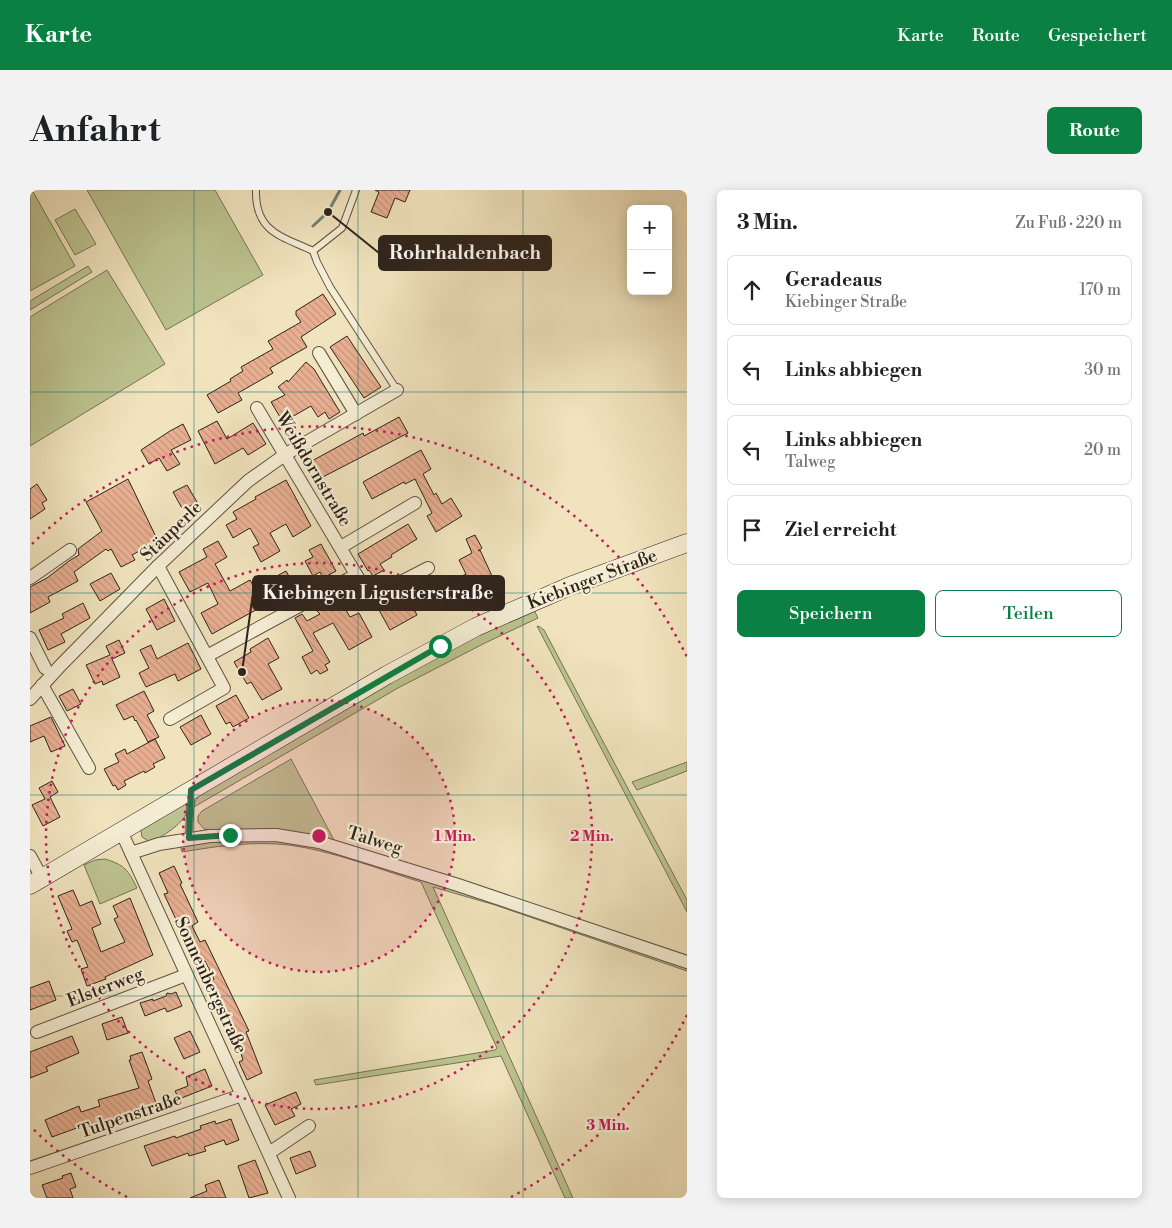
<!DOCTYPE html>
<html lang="de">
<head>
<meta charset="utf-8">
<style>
	:root { --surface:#fff; --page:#f2f2f2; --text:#202124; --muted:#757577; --line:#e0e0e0; --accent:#0b8043 }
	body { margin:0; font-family:"Libre Bodoni",serif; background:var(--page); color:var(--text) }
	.controls { position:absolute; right:15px; top:15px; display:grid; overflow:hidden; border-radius:8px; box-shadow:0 2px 12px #0003 }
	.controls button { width:45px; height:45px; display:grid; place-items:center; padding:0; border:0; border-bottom:1px solid var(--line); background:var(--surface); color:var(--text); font:25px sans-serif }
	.stop { position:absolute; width:15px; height:15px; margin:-11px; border:4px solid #0b8043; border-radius:50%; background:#fff }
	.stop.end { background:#0b8043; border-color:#fff; box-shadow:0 1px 5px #0008 }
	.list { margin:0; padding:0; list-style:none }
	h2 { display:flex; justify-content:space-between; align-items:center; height:65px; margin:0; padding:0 20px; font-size:21px }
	h2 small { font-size:16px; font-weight:400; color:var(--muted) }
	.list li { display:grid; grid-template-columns:32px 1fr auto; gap:15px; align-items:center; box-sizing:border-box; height:70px; margin:0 10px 10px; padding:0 10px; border:1px solid var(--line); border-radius:8px }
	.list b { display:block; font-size:19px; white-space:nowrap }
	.list p { margin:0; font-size:16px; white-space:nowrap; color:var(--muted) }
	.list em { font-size:16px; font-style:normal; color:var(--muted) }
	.actions { display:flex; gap:10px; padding:15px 20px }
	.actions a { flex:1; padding:11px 0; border:1px solid var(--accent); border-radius:8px; text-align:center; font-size:18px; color:var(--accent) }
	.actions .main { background:var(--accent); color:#fff }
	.icon { flex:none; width:28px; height:28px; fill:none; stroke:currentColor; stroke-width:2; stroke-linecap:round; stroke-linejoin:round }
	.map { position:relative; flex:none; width:657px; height:1008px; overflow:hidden; border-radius:8px }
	header { display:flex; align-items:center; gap:30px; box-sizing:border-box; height:70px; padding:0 25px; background:var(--accent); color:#fff }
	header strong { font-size:24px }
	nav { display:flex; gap:28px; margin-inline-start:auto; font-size:18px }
	.intro { display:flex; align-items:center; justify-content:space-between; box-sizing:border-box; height:120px; padding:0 30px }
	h1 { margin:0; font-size:35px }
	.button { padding:12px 22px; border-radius:8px; background:var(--accent); color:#fff; font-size:18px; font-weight:700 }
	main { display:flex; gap:30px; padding:0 30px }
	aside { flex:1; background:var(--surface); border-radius:8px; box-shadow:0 2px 12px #0003 }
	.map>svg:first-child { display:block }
	.green { fill:#bcc38f; stroke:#757356 }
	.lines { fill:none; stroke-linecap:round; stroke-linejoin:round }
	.stream { stroke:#6f8074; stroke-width:3 }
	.building { fill:url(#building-back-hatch); stroke:#2e231c }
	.lane-casing { stroke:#5e5344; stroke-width:8 }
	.street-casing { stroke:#5e5344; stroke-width:14 }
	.secondary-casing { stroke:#2e231c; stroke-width:19 }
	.lane { stroke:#f5edd4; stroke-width:6 }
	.street { stroke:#f5edd4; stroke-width:12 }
	.secondary { stroke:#f5edd4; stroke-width:18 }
	.route { stroke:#0b8043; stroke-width:6 }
	.grid { fill:none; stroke:#0f766e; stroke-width:1; stroke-opacity:0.55 }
	.ring { fill:none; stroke:#c2185b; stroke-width:2.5; stroke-dasharray:2.5 5 }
	.labels { text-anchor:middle; stroke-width:4.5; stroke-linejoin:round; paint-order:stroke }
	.street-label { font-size:18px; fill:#2e231c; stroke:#f5edd4 }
	.centre { fill:#c2185b; stroke:#f5edd4; stroke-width:2.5 }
	.ring-label { font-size:15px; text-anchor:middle; font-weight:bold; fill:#c2185b; stroke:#f5edd4; stroke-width:4.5; stroke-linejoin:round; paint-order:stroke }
	.leader { fill:none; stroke:#2e231c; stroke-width:2 }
	.callout-dot { fill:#2e231c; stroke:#f5edd4; stroke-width:2 }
	.callout { fill:#2e231c; stroke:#2e231c; stroke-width:2 }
	.callout-label { font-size:19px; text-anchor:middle; font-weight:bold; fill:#fff }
</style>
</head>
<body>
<header>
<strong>Karte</strong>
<nav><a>Karte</a><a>Route</a><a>Gespeichert</a></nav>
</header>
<div class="intro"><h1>Anfahrt</h1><a class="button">Route</a></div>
<main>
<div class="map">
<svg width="657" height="1008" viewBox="0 0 657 1008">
	<defs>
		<pattern id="building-back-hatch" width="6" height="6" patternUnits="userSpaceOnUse" patternTransform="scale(1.25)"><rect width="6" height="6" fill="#e8af91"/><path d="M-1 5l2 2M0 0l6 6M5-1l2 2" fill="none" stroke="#c7967c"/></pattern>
	</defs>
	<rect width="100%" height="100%" fill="#f0e3bd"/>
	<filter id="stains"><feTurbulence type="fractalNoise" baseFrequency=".004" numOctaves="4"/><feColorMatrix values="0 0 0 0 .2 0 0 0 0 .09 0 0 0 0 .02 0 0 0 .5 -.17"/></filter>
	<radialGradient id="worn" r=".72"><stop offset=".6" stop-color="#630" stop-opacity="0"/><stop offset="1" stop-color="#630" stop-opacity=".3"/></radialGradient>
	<g class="green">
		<path d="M0,0h2l43,76 -45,25z"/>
		<path d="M57,0h128l48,85 -97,55z"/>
		<path d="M45,19l21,35 -21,11 -20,-35z"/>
		<path d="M58,76l4,6 -62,38v-9z"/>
		<path d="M77,80l58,94 -135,82v-129z"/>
		<path d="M503,418l5,10 -53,25 -87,45 -204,119 1,-6 10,-12 215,-125z"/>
		<path d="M507,436l3,1 4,3 143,270v12z"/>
		<path d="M261,569l44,83 -131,-13 -6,-7v-6l4,-5z"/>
		<path d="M657,572v9l-50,19 -5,-8z"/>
		<path d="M156,610c1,3 2,9 1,12 -4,12 -26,26 -37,30l-8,-5 -1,-6 4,-7z"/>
		<path d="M241,649l62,11 354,115v6l-192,-66 -62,-18 140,311h-8l-64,-142 -185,29 -2,-5 181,-30 2,-2 -76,-166c-43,-13 -88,-31 -132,-37 -35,-4 -72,1 -107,7l-2,-7 18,-4z"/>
		<path d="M75,669c20,6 23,11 32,29l-37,16 -16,-39 11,-5z"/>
	</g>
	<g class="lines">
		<path class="stream" d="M283,36l15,-14 12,-22"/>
	</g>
	<g class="building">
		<path d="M345,0h35l-5,12 -10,-4 -8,20 -16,-6 8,-20z"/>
		<path d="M293,104l13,20 -35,23 6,10 -37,21 3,5 -35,20 4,7 -24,13 -11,-18 24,-14 -1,-2 13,-8 -2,-4 32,-18 -5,-8 33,-19 -5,-7v-4z"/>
		<path d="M317,146l34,51 -17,11 -34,-51z"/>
		<path d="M276,172l8,7 26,43 -11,7 -4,-7 -7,5 -7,-11 -28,16 -12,-20 14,-7 -7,-8 9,-7 1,2z"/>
		<path d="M369,227l9,16 -89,46 -9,-17 53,-29 1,3z"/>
		<path d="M187,231l10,18 26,-16 13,21 -18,11 -5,-7 -28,16 -17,-33z"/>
		<path d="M153,234l8,16 -20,10 9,14 -13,7 -8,-13 -10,6 -8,-14 29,-19z"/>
		<path d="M391,260l10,19 -8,5 11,21 2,-2 6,11 9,-6 11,18 -26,16 -9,-16 5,-3 -17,-34 -10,5 -1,-2 -32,17 -9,-17z"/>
		<path d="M98,289l30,62 -26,14 3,5 -14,7 -10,-18 -3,2 -2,-2 -32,23 4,9 -30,16 2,5 -20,11v-26l17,-9 22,-17 10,-6 -1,-6 24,-18 -16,-29z"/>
		<path d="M256,290l25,46 -18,11 -7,-13 -16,9 10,18 -19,11 -8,-15 6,-3 -9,-16 -17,10 -7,-13 11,-6 -4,-7 23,-13 -1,-2z"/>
		<path d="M7,294l10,16 -5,3 3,6 -15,10v-30z"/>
		<path d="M157,295l10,17 -14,8 -10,-18z"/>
		<path d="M378,334l9,15 -26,16 1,2 -12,7 4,6 -11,6 -4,-6 -1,1 -10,-17z"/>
		<path d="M445,345l7,13 -4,3 2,-1 12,26 -58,29 -3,-5 -17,9 3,6 -27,15 -11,-20 33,-18 -2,-3 22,-12 6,11 28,-14 -7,-14 13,-7 -6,-14z"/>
		<path d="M188,351l9,16 -12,7 15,27 20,-11 5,8 31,-17 10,17 -84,46 -11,-21 17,-9 -10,-21 -18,9 -11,-20 28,-15 -4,-8z"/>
		<path d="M291,354l15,27 -13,7 -3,-6 -7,4 -8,-15 8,-4 -4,-7z"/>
		<path d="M81,383l9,16 -20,12 -10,-17z"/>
		<path d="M309,408l11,19 9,-4 13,24 -23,13 -16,-27 -20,10 17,29 -5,3 3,5 -8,4 -3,-4 -6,4 -9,-17 11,-6 -18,-33 7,-4 5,7 13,-7 -3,-3z"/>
		<path d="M134,409l11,22 -18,9 -11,-21z"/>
		<path d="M53,413l7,15 -29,16 4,8 -17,8 -9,-20 25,-12 -2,-4z"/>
		<path d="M238,448l11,20 -11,6 14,25 -20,11 -11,-18 -4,2 -13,-22 17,-10 -1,-3z"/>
		<path d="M89,450l6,13 -13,6 8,18 -17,8 -1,-4 -7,3 -9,-19 24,-10 -4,-9z"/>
		<path d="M158,453l13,26 -23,12 -3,-7 -29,13 -7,-14 10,-5 -9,-18 11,-5 6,14z"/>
		<path d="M43,499l8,15 -14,7 -8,-15z"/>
		<path d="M114,501l10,20 -7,4 12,22 -11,5 -12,-22 -1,1 -2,-5 -9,4 -8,-15z"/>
		<path d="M206,505l13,23 -16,9 -3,-5 -4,2 -10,-18z"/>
		<path d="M171,525l10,19 -20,11 -11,-18z"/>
		<path d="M21,527l14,29 -14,6 -7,-16 -14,6v-16z"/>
		<path d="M125,549l10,19 -12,6 2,3 -10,6 -1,-2 -20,10 2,4 -8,5 -3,-5 -2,1 -9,-17 15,-7 -4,-8 10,-5 2,5z"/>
		<path d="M22,591l6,11 -8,5 10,20 -17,9 -11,-21 13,-6 -6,-11z"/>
		<path d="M144,676l8,17 -2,1 18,38 -6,4 8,16 5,-2 44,91 -3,1 16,41 -15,7 -8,-18 4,-2 -5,-16 -20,-46 -10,-16 6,-3 -9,-18 -8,3 -33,-70 4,-1 -9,-20z"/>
		<path d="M43,700l7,16 12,-5 9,23 -9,4 9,24 24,-10 -11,-23 4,-2 -5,-11 17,-8 23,57 -48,22 1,2 -19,7 -6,-17 7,-2 -11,-27 -5,2 -5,-11 5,-2 -14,-33z"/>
		<path d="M19,791l7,19 -26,10v-22z"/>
		<path d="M146,802l6,14 -15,6 -2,-4 -20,8 -5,-13 13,-4v2l13,-5 1,-3 4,1z"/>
		<path d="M92,827l6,16 -21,7 -5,-16z"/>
		<path d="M160,841l10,21 -16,7 -10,-21z"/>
		<path d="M42,846l7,17 -33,14 2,4 -18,7v-26z"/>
		<path d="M112,862l10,27 -4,2 8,22 -8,3 2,6 -9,3 -2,-5 -52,19 -2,-4 -33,12 -7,-17 34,-14 2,6 19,-6 -2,-6 41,-12 -10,-28h2l-1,-4z"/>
		<path d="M175,879l7,17 -33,13 -4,-8 13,-5 -2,-9z"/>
		<path d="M266,902l5,12 -10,5 4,7 -20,9 -10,-20z"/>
		<path d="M201,929l8,21 -13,5 -2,-5 -20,7 2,4 -17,5 -1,-3 -36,13 -8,-20 31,-10 1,2 25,-9 -1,-3 15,-5 1,3z"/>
		<path d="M280,961l6,15 -20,8 -6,-16z"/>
		<path d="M225,970l13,33 -19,5 -11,-32z"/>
		<path d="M41,983l5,14 -6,2 3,9h-26l-5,-13 21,-7 -1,-2z"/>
		<path d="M189,990l7,18h-36l17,-7 -2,-6z"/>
	</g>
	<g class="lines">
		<defs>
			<g id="lane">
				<path d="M226,0c-1,42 25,46 57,61l4,11 13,25 67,103"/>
				<path d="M283,61l29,-23 14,-38"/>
				<path d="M159,648l2,-46"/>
			</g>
			<g id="street">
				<path d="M289,163l37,61"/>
				<path d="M227,218l113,190 58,-30"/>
				<path d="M311,357l74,-44"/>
				<path d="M128,376l66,122 -54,31"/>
				<path d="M0,388l40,-28"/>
				<path d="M0,448l15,30"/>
				<path d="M177,466l149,-81"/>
				<path d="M12,495l47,83"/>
				<path d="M0,509l30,-33 98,-100 90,-85 38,-27 111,-64"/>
				<path d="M91,641l168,367"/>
				<path d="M101,663l28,-9 51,-8 66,-1 43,7 139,43 229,77"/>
				<path d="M0,666l12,22"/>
				<path d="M7,842l149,-57"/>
				<path d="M239,963l40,-27"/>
				<path d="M0,978l212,-73"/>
			</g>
			<path id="secondary" d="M0,695l357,-210 89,-48 94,-41 117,-43"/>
		</defs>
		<use href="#lane" class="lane-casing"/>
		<use href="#street" class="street-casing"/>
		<use href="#secondary" class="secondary-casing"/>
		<use href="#lane" class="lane"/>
		<use href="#street" class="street"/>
		<use href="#secondary" class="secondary"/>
	</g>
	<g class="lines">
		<path class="route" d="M200,645l-41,3 2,-48 249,-144"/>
	</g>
	<path class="grid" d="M164,0v1008M328,0v1008M493,0v1008M0,202h657M0,403h657M0,605h657M0,806h657"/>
	<circle cx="289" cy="646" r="136" fill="#c2185b" fill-opacity=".12"/>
	<g class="ring">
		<circle cx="289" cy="646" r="136"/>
		<circle cx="289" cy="646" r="273"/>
		<path d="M657 825A409 409 0 0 1 481 1007M97 1007A409 409 0 0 1 2 938M2 354A409 409 0 0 1 657 467"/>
	</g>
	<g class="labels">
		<g class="street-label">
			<text transform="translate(284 279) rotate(59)" y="6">Weißdornstraße</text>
			<text transform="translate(141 341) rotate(-44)" y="6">Stäuperle</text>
			<text transform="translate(562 389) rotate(-21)" y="6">Kiebinger Straße</text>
			<text transform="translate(345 650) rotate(17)" y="6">Talweg</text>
			<text transform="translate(181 795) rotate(65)" y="6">Sonnenbergstraße</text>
			<text transform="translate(75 797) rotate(-21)" y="6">Elsterweg</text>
			<text transform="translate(100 925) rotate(-19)" y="6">Tulpenstraße</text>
		</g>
	</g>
	<circle cx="289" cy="646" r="8" class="centre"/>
	<g class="ring-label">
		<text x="425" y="651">1 Min.</text>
		<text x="562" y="651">2 Min.</text>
		<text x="578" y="940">3 Min.</text>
	</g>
	<path class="leader" d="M298 22L349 63M212 482L223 403"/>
	<g class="callout-dot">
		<circle cx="298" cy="22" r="5"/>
		<circle cx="212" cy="482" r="5"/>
	</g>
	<g class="callout">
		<rect x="349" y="46" width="172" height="34" rx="5"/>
		<rect x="223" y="386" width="251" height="34" rx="5"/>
	</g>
	<g class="callout-label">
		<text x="435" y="69">Rohrhaldenbach</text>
		<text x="348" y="409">Kiebingen Ligusterstraße</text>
	</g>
	<rect width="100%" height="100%" filter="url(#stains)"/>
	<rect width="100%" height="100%" fill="url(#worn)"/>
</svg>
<div class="controls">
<button>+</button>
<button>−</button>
</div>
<div class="stop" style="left:410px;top:456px"></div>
<div class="stop end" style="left:200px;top:645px"></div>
</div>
<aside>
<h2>3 Min.<small>Zu Fuß · 220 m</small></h2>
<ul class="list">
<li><svg class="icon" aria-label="ahead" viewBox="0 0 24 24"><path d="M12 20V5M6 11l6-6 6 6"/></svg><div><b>Geradeaus</b><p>Kiebinger Straße</p></div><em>170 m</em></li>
<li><svg class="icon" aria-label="left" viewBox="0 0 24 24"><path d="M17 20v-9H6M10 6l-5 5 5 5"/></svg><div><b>Links abbiegen</b></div><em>30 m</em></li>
<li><svg class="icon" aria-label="left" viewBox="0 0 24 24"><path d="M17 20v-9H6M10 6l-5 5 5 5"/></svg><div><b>Links abbiegen</b><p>Talweg</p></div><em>20 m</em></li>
<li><svg class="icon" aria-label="arrive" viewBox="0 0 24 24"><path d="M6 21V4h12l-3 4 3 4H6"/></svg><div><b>Ziel erreicht</b></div></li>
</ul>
<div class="actions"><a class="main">Speichern</a><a>Teilen</a></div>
</aside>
</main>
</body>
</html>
